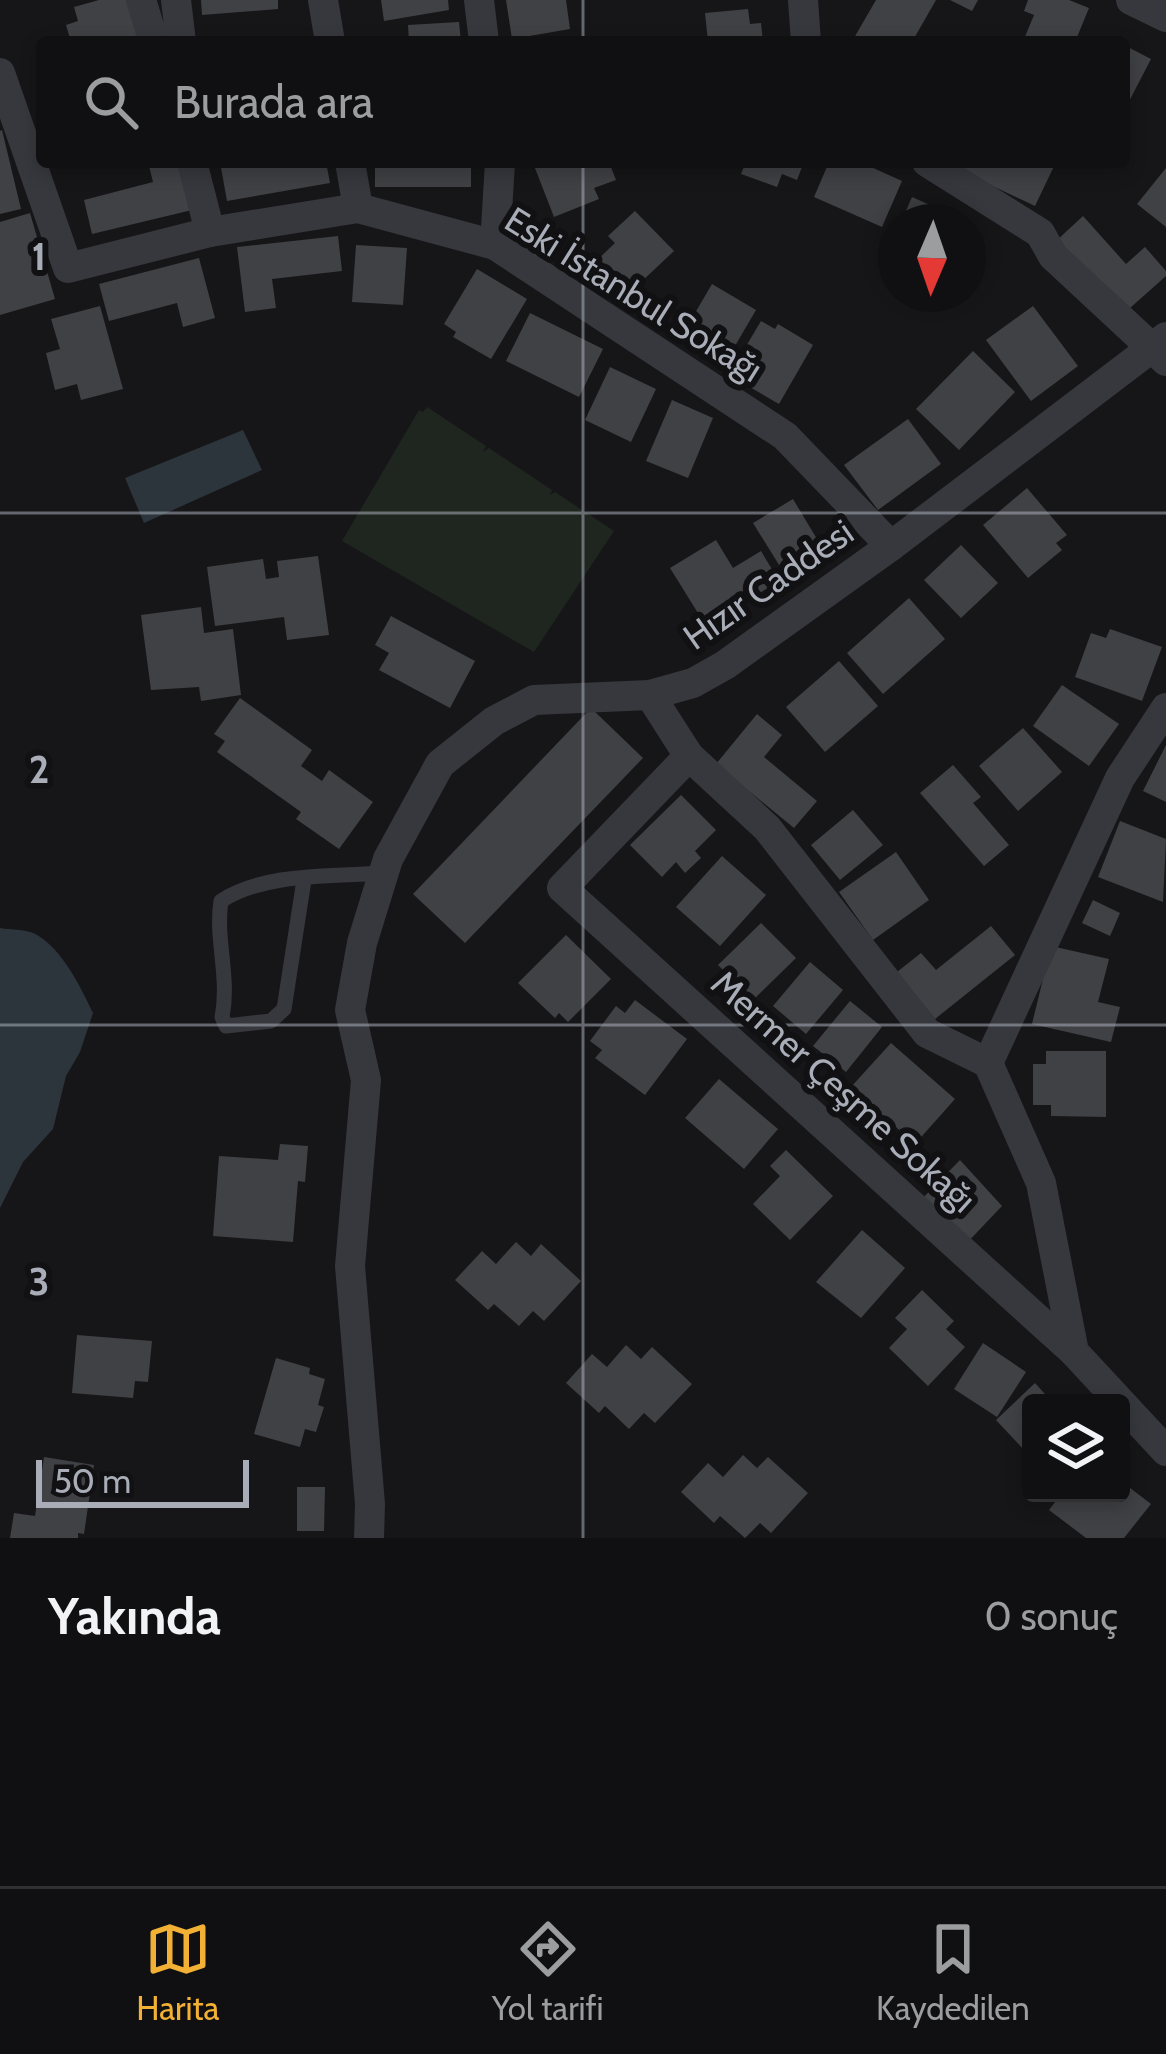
<!DOCTYPE html>
<html lang="tr">
<head>
<meta charset="utf-8">
<style>
	:root { --surface:#101012; --page:#1e1e20; --text:#f1f3f6; --muted:#9c9d9f; --line:#303032; --accent:#f2b134 }
	body { margin:0; font-family:Cabin,sans-serif; background:var(--page); color:var(--text) }
	.controls { position:absolute; right:36px; bottom:36px; display:grid; overflow:hidden; border-radius:12px; box-shadow:0 6px 18px #0003 }
	.controls button { width:108px; height:108px; display:grid; place-items:center; padding:0; border:0; border-bottom:3px solid var(--line); background:var(--surface); color:var(--text); font:60px sans-serif }
	.compass { position:absolute; left:878px; top:204px; width:108px; height:108px; border-radius:50%; background:var(--surface); box-shadow:0 6px 18px #0003; rotate:182deg }
	.scale { position:absolute; left:36px; bottom:30px; width:213px; box-sizing:border-box; padding-left:12px; border:6px solid #a8adb8; border-top:0; font-size:33px; line-height:42px; white-space:nowrap; color:#a8adb8; -webkit-text-stroke:9px #111113; paint-order:stroke }
	.list { margin:0; padding:0; list-style:none }
	h2 { display:flex; justify-content:space-between; align-items:center; height:156px; margin:0; padding:0 48px; font-size:51px }
	h2 small { font-size:39px; font-weight:400; color:var(--muted) }
	.icon { flex:none; width:66px; height:66px; fill:none; stroke:currentColor; stroke-width:2; stroke-linecap:round; stroke-linejoin:round }
	.map { position:relative; flex:none; width:1166px; height:1538px; overflow:hidden }
	.search { position:absolute; background:var(--surface); box-shadow:0 6px 18px #0003; left:36px; right:36px; top:36px; height:132px; display:flex; align-items:center; gap:30px; box-sizing:border-box; padding:0 42px; border-radius:12px; color:var(--muted); font-size:45px }
	.sheet { height:348px; background:var(--surface) }
	nav { display:flex; justify-content:space-around; align-items:center; box-sizing:border-box; height:168px; border-top:3px solid var(--line); background:var(--surface); font-size:33px; color:var(--muted) }
	nav a { display:grid; justify-items:center; gap:6px }
	nav .on { color:var(--accent) }
	.map>svg:first-child { display:block }
	.green { fill:#1e261f }
	.water { fill:#2c353c }
	.building { fill:#404145 }
	.lines { fill:none; stroke-linecap:round; stroke-linejoin:round }
	.service { stroke:#37383d; stroke-width:15 }
	.minor { stroke:#37383d; stroke-width:30 }
	.grid { fill:none; stroke:#a8adb8; stroke-width:3; stroke-opacity:0.55 }
	.labels { text-anchor:middle; stroke-width:12; stroke-linejoin:round; paint-order:stroke }
	.street-label { font-size:36px; fill:#a8adb8; stroke:#111113 }
	.grid-label { font-size:39px; text-anchor:middle; font-weight:bold; fill:#a8adb8; stroke:#111113; stroke-width:12; stroke-linejoin:round; paint-order:stroke }
</style>
</head>
<body>
<div class="map">
<svg width="1166" height="1538" viewBox="0 0 1166 1538">
	<rect width="100%" height="100%" fill="#161618"/>
	<path class="green" d="M427,407l59,39 -3,6 6,-4 63,42 -2,5 5,-3 59,39 -80,121 -192,-111 77,-131 4,2z"/>
	<g class="water">
		<path d="M243,430l19,40 -118,53 -19,-45z"/>
		<path d="M0,928c12,2 28,1 37,7 26,15 44,53 56,78l-13,39 -14,24 -13,53 -30,33 -23,46z"/>
	</g>
	<g class="building">
		<path d="M99,0h32l11,42h-71l-5,-17 12,-4 -4,-14z"/>
		<path d="M201,0h77v9l-76,6z"/>
		<path d="M381,0h67l1,10 -65,11z"/>
		<path d="M506,0h60l4,29 -58,10z"/>
		<path d="M876,0h60l-24,42h-51l-7,-4z"/>
		<path d="M950,0h28l-6,11z"/>
		<path d="M1028,0h41l20,8 -14,34 -51,-3 10,-24 -10,-4z"/>
		<path d="M748,9l2,15 11,-1 2,19h-55l-3,-29z"/>
		<path d="M459,22l2,20h-52l-1,-17z"/>
		<path d="M1124,45l27,14 -27,52z"/>
		<path d="M2,130l19,79 -21,5v-83z"/>
		<path d="M148,162h32l12,48 -100,24 -8,-34 69,-18z"/>
		<path d="M220,162h106l4,21 -103,18z"/>
		<rect x="375" y="162" width="96" height="25"/>
		<path d="M609,162l7,18 -22,8 5,11 -45,18 -21,-54z"/>
		<path d="M746,162h58l-7,18 -15,-6 -5,13 -36,-13z"/>
		<path d="M829,162h31l42,19 -20,46 -68,-30z"/>
		<path d="M965,162h91l-21,44 -74,-35z"/>
		<path d="M1166,168v59l-29,-23z"/>
		<path d="M912,197l56,25h-67z"/>
		<path d="M635,211l39,40 -50,47 -32,-33 23,-22 -7,-7z"/>
		<path d="M30,213l25,86 -55,16v-93z"/>
		<path d="M1083,216l43,48 19,-17 21,24v5l-45,40 -66,-74z"/>
		<path d="M896,234v31l-11,-5z"/>
		<path d="M338,236l4,35 -70,8 4,29 -31,4 -8,-65z"/>
		<path d="M356,245l51,3 -4,57 -51,-3z"/>
		<path d="M199,258l16,60 -32,9 -6,-24 -68,18 -10,-37z"/>
		<path d="M477,269l50,30 -36,60 -38,-22 3,-5 -12,-8z"/>
		<path d="M712,284l44,26 -31,53 -44,-26z"/>
		<path d="M100,306l23,83 -42,11 -4,-16 -22,6 -9,-37 14,-4 -9,-30z"/>
		<path d="M1033,306l45,60 -47,35 -45,-61z"/>
		<path d="M530,313l73,36 -24,48 -73,-36z"/>
		<path d="M761,321l14,8 3,-5 35,21 -34,59 -50,-29z"/>
		<path d="M973,351l42,41 -56,58 -43,-41z"/>
		<path d="M610,367l46,22 -25,53 -46,-22z"/>
		<path d="M672,400l41,18 -25,60 -42,-17z"/>
		<path d="M908,419l33,45 -63,46 -34,-45z"/>
		<path d="M1027,488l40,47 -11,8 6,7 -34,28 -45,-53z"/>
		<path d="M793,499l27,45 -39,24 -28,-45z"/>
		<path d="M716,540l17,28 28,-17 18,30 -73,45 -36,-58z"/>
		<path d="M961,545l37,38 -37,35 -37,-38z"/>
		<path d="M318,556l11,79 -42,5 -3,-23 -69,9 -8,-59 56,-8 3,20 13,-2 -2,-16z"/>
		<path d="M909,598l36,41 -62,55 -36,-41z"/>
		<path d="M201,607l3,26 29,-4 8,66 -40,6 -2,-14 -48,3 -10,-75z"/>
		<path d="M391,616l84,45 -25,47 -71,-38 10,-17 -14,-8z"/>
		<path d="M1110,629l52,18 -20,54 -67,-24 16,-44 15,5z"/>
		<path d="M839,661l39,45 -53,46 -39,-45z"/>
		<path d="M1062,685l57,39 -30,42 -56,-40z"/>
		<path d="M240,698l72,52 -11,16 21,15 7,-11 44,32 -34,47 -43,-30 5,-7 -84,-60 8,-11 -11,-7z"/>
		<path d="M591,708l52,50 -178,185 -52,-49z"/>
		<path d="M757,714l25,21 -18,22 53,44 -23,27 -78,-64z"/>
		<path d="M1023,728l39,44 -44,39 -39,-45z"/>
		<path d="M1166,745v57l-23,-11z"/>
		<path d="M953,765l28,32 -8,6 36,42 -25,21 -64,-73z"/>
		<path d="M681,795l35,35 -21,21 6,7 -16,15 -9,-11 -14,15 -32,-32z"/>
		<path d="M853,810l30,35 -43,35 -29,-35z"/>
		<path d="M1120,821l46,18 -3,63 -65,-25z"/>
		<path d="M896,852l33,48 -56,40 -34,-48z"/>
		<path d="M722,856l44,39 -46,51 -44,-39z"/>
		<path d="M1093,900l27,13 -10,23 -28,-13z"/>
		<path d="M761,923l35,35 -43,42 -35,-35z"/>
		<path d="M991,926l24,29 -80,64 -38,-47 24,-19 15,17z"/>
		<path d="M566,935l45,44 -43,43 -9,-9 -4,5 -37,-35z"/>
		<path d="M1051,946l58,13 -11,43 22,5 -9,35 -79,-18z"/>
		<path d="M810,962l33,28 -37,44 -33,-28z"/>
		<path d="M635,1000l52,39 -42,56 -50,-37 7,-8 -12,-9 26,-35 9,7z"/>
		<path d="M850,1001l32,26 -36,45 -33,-26z"/>
		<path d="M891,1043l64,56 -40,45 -64,-57z"/>
		<path d="M1046,1051h60v66l-55,-1v-11h-18v-41h13z"/>
		<path d="M719,1079l59,50 -34,40 -59,-51z"/>
		<path d="M280,1144l28,2 -3,36 -7,-1 -5,61 -80,-6 6,-80 59,4z"/>
		<path d="M786,1150l47,46 -43,44 -37,-36 27,-28 -10,-10z"/>
		<path d="M960,1160l42,46 -39,41 -45,-44z"/>
		<path d="M862,1230l43,38 -44,50 -45,-36z"/>
		<path d="M516,1242l15,14 10,-12 40,37 -37,40 -11,-10 -14,15 -25,-22 -6,6 -33,-30 27,-29 14,13z"/>
		<path d="M922,1290l32,31 -8,8 19,18 -37,39 -39,-38 18,-19 -12,-11z"/>
		<path d="M77,1335l75,6 -4,41 -13,-1 -2,17 -61,-5z"/>
		<path d="M983,1343l43,29 -29,45 -43,-28z"/>
		<path d="M626,1345l15,14 11,-12 40,37 -37,39 -11,-10 -15,16 -24,-23 -6,7 -33,-30 26,-29 15,13z"/>
		<path d="M276,1358l34,10 -1,6 16,5 -7,26 6,2 -8,25 -11,-3 -5,18 -46,-13z"/>
		<path d="M1035,1383l18,20h-22v43l-6,5 -29,-31z"/>
		<path d="M743,1455l14,13 11,-11 40,36 -37,40 -11,-10 -15,15 -25,-22 -6,7 -33,-31 27,-29 15,14z"/>
		<path d="M44,1457l50,8 -10,69 -6,-1v5h-68l4,-25 21,3z"/>
		<path d="M1121,1481l30,23 -27,34h-38l-37,-28 13,-17h59z"/>
		<path d="M297,1487h28l-1,44h-27z"/>
	</g>
	<g class="lines">
		<path class="service" d="M304,880l-20,129 -13,12 -45,5 -4,-9c8,-39 -7,-78 -1,-116 44,-29 112,-24 162,-28"/>
		<g class="minor">
			<path d="M141,0l13,42"/>
			<path d="M176,0l5,42"/>
			<path d="M323,0l7,42"/>
			<path d="M479,0l5,42"/>
			<path d="M803,0l3,42"/>
			<path d="M1131,0l35,17"/>
			<path d="M0,73l68,195 142,-36 148,-24 137,37 290,191 106,110"/>
			<path d="M192,162l18,70"/>
			<path d="M350,162l8,46"/>
			<path d="M927,162l113,71 13,23 113,105"/>
			<path d="M495,245l5,-83"/>
			<path d="M650,695l39,61 78,72 160,205 61,30 53,120 33,169 92,99"/>
			<path d="M689,756l-127,132 512,464"/>
			<path d="M988,1063l132,-285 46,-70"/>
			<path d="M369,1538l1,-34 -20,-238 16,-186 -16,-70 12,-67 26,-84 52,-95 54,-43 40,-21 116,-5 43,-12 32,-18 166,-119 275,-209"/>
		</g>
	</g>
	<path class="grid" d="M583,0v42M583,162v1376M0,513h1166M0,1025h1166"/>
	<g class="labels">
		<g class="street-label">
			<text transform="translate(634 294) rotate(32)" y="13">Eski İstanbul Sokağı</text>
			<text transform="translate(768 584) rotate(-35)" y="13">Hızır Caddesi</text>
			<text transform="translate(844 1091) rotate(42)" y="13">Mermer Çeşme Sokağı</text>
		</g>
	</g>
	<g class="grid-label">
		<text x="39" y="270">1</text>
		<text x="39" y="783">2</text>
		<text x="39" y="1295">3</text>
	</g>
</svg>
<div class="controls">
<button><svg class="icon" aria-label="layers" viewBox="0 0 24 24"><path d="M12 4l9 5-9 5-9-5zM3 14l9 5 9-5"/></svg></button>
</div>
<svg class="compass" viewBox="-18 -18 36 36"><path d="M0-13l5 13h-10z" fill="#e53935"/><path d="M0 13l5-13h-10z" fill="#9c9d9f"/></svg>
<div class="scale">50 m</div>
<div class="search"><svg class="icon" aria-label="search" viewBox="0 0 24 24"><circle cx="10" cy="10" r="6"/><path d="M15 15l6 6"/></svg>Burada ara</div>
</div>
<section class="sheet">
<h2>Yakında<small>0 sonuç</small></h2>
<ul class="list">
</ul>
</section>
<nav>
<a class="on"><svg class="icon" aria-label="map" viewBox="0 0 24 24"><path d="M3 6l6-2 6 2 6-2v14l-6 2-6-2-6 2zM9 4v14M15 6v14"/></svg>Harita</a>
<a><svg class="icon" aria-label="directions" viewBox="0 0 24 24"><path d="M12 3l9 9-9 9-9-9zM9 14v-3h6M13 9l2 2-2 2"/></svg>Yol tarifi</a>
<a><svg class="icon" aria-label="saved" viewBox="0 0 24 24"><path d="M7 4h10v16l-5-4-5 4z"/></svg>Kaydedilen</a>
</nav>
</body>
</html>
